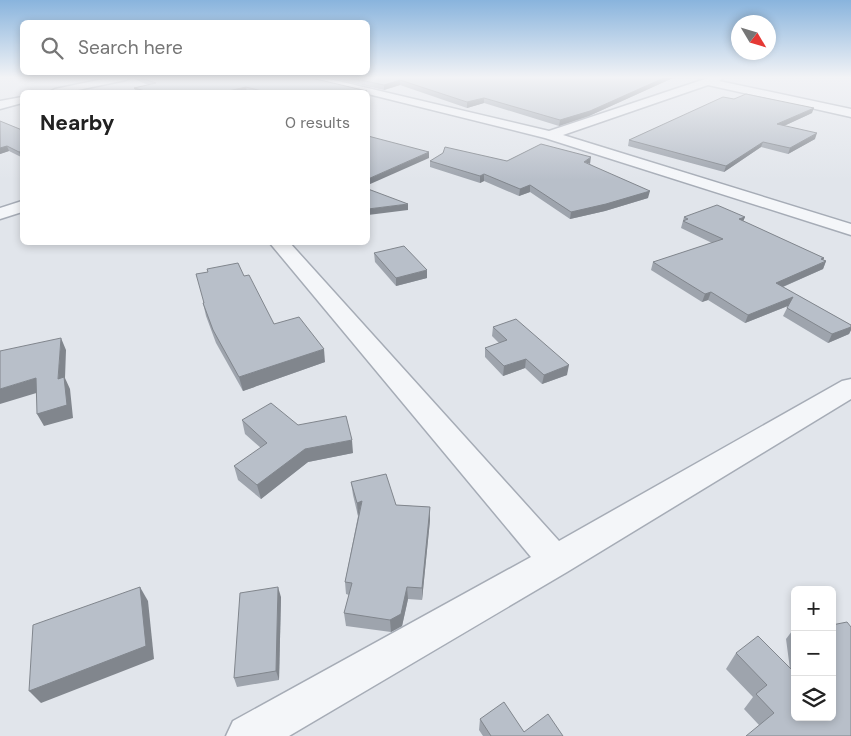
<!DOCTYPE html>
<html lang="en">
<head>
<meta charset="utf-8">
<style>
	:root { --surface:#fff; --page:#f6f6f6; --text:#222; --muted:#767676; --line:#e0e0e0 }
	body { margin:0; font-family:"DM Sans",sans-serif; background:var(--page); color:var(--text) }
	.controls { position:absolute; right:15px; bottom:15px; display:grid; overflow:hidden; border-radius:8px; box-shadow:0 2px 8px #0003 }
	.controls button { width:45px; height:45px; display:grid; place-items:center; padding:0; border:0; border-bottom:1px solid var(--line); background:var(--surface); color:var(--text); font:25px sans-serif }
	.compass { position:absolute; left:731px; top:15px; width:45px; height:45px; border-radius:50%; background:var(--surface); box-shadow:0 2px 8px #0003; rotate:128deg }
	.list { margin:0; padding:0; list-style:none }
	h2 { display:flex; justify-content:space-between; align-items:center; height:65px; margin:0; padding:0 20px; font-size:21px }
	h2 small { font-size:16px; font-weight:400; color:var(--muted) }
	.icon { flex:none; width:28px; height:28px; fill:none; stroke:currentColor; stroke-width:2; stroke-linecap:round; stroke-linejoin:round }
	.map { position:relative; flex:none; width:851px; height:736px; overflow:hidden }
	.search { position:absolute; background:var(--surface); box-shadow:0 2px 8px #0003; left:20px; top:20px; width:350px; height:55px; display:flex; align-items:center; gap:12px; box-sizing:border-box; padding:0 18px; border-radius:8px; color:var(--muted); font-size:19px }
	.panel { position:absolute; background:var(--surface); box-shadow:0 2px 8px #0003; left:20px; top:90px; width:350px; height:155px; border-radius:8px }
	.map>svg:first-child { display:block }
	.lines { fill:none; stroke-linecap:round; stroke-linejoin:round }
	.street-casing { stroke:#a6acb6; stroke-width:3 }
	.street { fill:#f4f6f9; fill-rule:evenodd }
	.wall { fill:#9ea4ad }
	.shaded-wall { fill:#81868d }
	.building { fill:#b8bfc9; stroke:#81868d }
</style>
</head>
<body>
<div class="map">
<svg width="851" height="736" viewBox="0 0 851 736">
	<rect width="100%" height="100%" fill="#e1e5eb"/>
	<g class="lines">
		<defs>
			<g id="street">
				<path d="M113,77h18l-5,3 -58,12h-19l6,-3z"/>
				<path d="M305,77h16l228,54 162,-54h14l-6,4 132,28v8l-143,-32 -145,50 288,89v11l-306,-97 -177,-44v-2h-8l-54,-13z"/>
				<path d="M22,97v6l-22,6v-8z"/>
				<path d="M22,201v11l-22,7v-11z"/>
				<path d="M269,242h20l270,299 283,-160 9,-2v20l-284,173 -278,164h-63l7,-15 298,-164z"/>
			</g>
		</defs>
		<use href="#street" class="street-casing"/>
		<use href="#street" class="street"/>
	</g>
	<g class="wall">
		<path d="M131,77h77l7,1 152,14h-231l-2,-4 14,-3 -16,-7z"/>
		<path d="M327,77h348l-86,39 -30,10 -75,-23 -17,5 -67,-23 -16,5z"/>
		<path d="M812,113l-28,13 31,13 -27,15 -27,-7 -37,25 -96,-26 1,-6z"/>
		<path d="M0,121l22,9v27h-1l-12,-6 -9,3z"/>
		<path d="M430,161h77l83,3 58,34 -43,13 -35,8 -40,-27 -11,4 -35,-15 -4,2 -50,-16z"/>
		<path d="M684,217h61l-2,4 81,37 -1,2 3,1 -3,8 -40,18 68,38v5l-2,4 -21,9 -45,-27 5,-10 -43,17 -37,-23 -6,2 -51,-32 2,-8 59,-19 -31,-15z"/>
		<path d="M374,253l53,25 -31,8 -21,-24z"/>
		<path d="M244,276l30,48 51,38 -82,29 -27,-48 -10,-27 -3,-13z"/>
		<path d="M493,327l74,48 -25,9 -17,-16 -22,8 -18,-19v-9l14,-5 -7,-7z"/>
		<path d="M242,420l56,5 55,28 -45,9 -47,37 -23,-19 -4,-14 27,-18 -16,-14z"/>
		<path d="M351,482l45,23 34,2v13l-8,80 -14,-1 -6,27 -11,6 -45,-6 -2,-13 5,-18 -3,-1 -1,-12 13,-66 -5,-21z"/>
		<path d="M281,597l-2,83 -42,7 -3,-9z"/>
		<path d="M795,627v90l56,19 -92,-11 -15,-16 9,-12 -27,-28 10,-16 54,16 -4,-30z"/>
		<path d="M480,719l44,13 39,4h-80l-4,-6z"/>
	</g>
	<g class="shaded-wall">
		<path d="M666,77h9l-86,39 -30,10 1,-6z"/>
		<path d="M400,80v5l-16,5v-5z"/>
		<path d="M246,87l1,5h-23z"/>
		<path d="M484,98v5l-17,5v-6z"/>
		<path d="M814,108l-2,5 -37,17 2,-6z"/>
		<path d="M817,133l-2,6 -27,15 2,-6z"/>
		<path d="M763,142l-2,5 -37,25 2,-6z"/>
		<path d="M7,146l2,5 -9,3v-6z"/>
		<path d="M22,151v6h-1l-2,-5z"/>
		<path d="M429,152v6l-61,27v-6z"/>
		<path d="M591,157l-1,7 -6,-2z"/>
		<path d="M484,174v7l-4,2v-7z"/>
		<path d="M530,185v7l-11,4 1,-7z"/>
		<path d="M650,191l-2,7 -43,13 -35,8 1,-7z"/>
		<path d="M408,204v6l-40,5v-6z"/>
		<path d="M745,217l-3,7 -3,-5z"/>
		<path d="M824,258l-3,6 5,-3 -3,8 -50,22 3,-8z"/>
		<path d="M427,270v8l-31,8v-8z"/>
		<path d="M711,292l-3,8 -6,2 3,-8z"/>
		<path d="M793,297l-3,8 -45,18 3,-8z"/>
		<path d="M851,327v3l-2,4 -21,9 4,-9z"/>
		<path d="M61,338l5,12 -1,28 5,11 3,29 -29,8 -7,-12 21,-35z"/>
		<path d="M324,349l1,13 -82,29 -4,-14z"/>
		<path d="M526,359l-1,9 -22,8 1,-10z"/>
		<path d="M569,365l-2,10 -25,9 2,-9z"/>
		<path d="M36,378l7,13 -43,13v-15z"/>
		<path d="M352,440l1,13 -45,9 -47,37 -4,-14 48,-36z"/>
		<path d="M362,501l-4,15 -1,-13z"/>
		<path d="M430,507v13l-8,80v-12z"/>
		<path d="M140,587l8,14 6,58 -113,44 -12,-12z"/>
		<path d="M278,587l3,10 -2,83 -3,-9z"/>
		<path d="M407,587l1,12 -6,27 -11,6 -1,-12z"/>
	</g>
	<g class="building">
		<path d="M138,77h70l7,1 8,-1h84l60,14 -6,1h-95l-20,-5 -22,5h-75l-15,-4 22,-5z"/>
		<path d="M346,77h320l-76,34 -30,9 -76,-22 -17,4 -67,-22 -16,5z"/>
		<path d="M746,94l68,14 -37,16 40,9 -27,15 -27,-6 -37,24 -97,-26 94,-43 11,2z"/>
		<path d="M0,121l22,9v21l-3,1 -12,-6 -7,2z"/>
		<path d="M368,136l61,16 -61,27z"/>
		<path d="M541,144l50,13 -7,5 66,29 -44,13 -35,8 -41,-27 -10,4 -36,-15 -4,2 -50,-15 13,-8 2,-6 62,14z"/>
		<path d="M368,189l40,15 -40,5z"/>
		<path d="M717,205l28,12 -6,2 85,39 -3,1 5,2 -50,22 75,42v2l-19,7 -45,-26 6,-11 -45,18 -37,-23 -6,2 -52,-32 70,-23 -40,-18 5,-2 -4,-2z"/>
		<path d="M404,246l23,24 -31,8 -22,-25z"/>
		<path d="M238,263l6,13 5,-1 25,49 25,-7 25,32 -85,28 -26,-47 -10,-27h1l-8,-29 12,-2 -1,-3z"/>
		<path d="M516,319l53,46 -25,10 -18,-16 -22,7 -19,-18 22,-8 -14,-13z"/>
		<path d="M61,338l-3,41 6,-2 3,28 -30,9 -1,-36 -36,11v-38z"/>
		<path d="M271,403l27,22 48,-9 6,24 -47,9 -48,36 -23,-19 33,-23 -25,-23z"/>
		<path d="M386,474l10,31 34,2 -8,81 -15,-1 -6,27 -11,6 -46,-7 8,-30 -7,-1 17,-81 -5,2 -6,-21z"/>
		<path d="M140,587l6,59 -117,45 4,-66z"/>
		<path d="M278,587l-2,84 -42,7 6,-85z"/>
		<path d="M847,622l4,5v109h-105l28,-23 -18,-19 11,-9 -31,-32 22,-17 37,37v44h37v-92z"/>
		<path d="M504,702l20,30 24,-18 15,22h-72l-11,-17z"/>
	</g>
	<linearGradient id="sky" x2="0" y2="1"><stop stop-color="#89b4dd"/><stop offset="0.43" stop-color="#f2f3f6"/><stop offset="1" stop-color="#f2f3f6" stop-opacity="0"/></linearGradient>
	<rect width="851" height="180" fill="url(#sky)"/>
</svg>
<div class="controls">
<button>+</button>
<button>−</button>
<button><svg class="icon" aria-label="layers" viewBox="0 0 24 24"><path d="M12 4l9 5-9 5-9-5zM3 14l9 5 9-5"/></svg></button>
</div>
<svg class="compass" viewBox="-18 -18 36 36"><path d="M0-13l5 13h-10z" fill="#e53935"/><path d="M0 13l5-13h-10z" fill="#767676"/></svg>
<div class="search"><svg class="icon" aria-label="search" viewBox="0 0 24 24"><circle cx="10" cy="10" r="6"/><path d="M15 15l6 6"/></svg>Search here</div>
<section class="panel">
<h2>Nearby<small>0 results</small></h2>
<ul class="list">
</ul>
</section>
</div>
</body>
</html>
